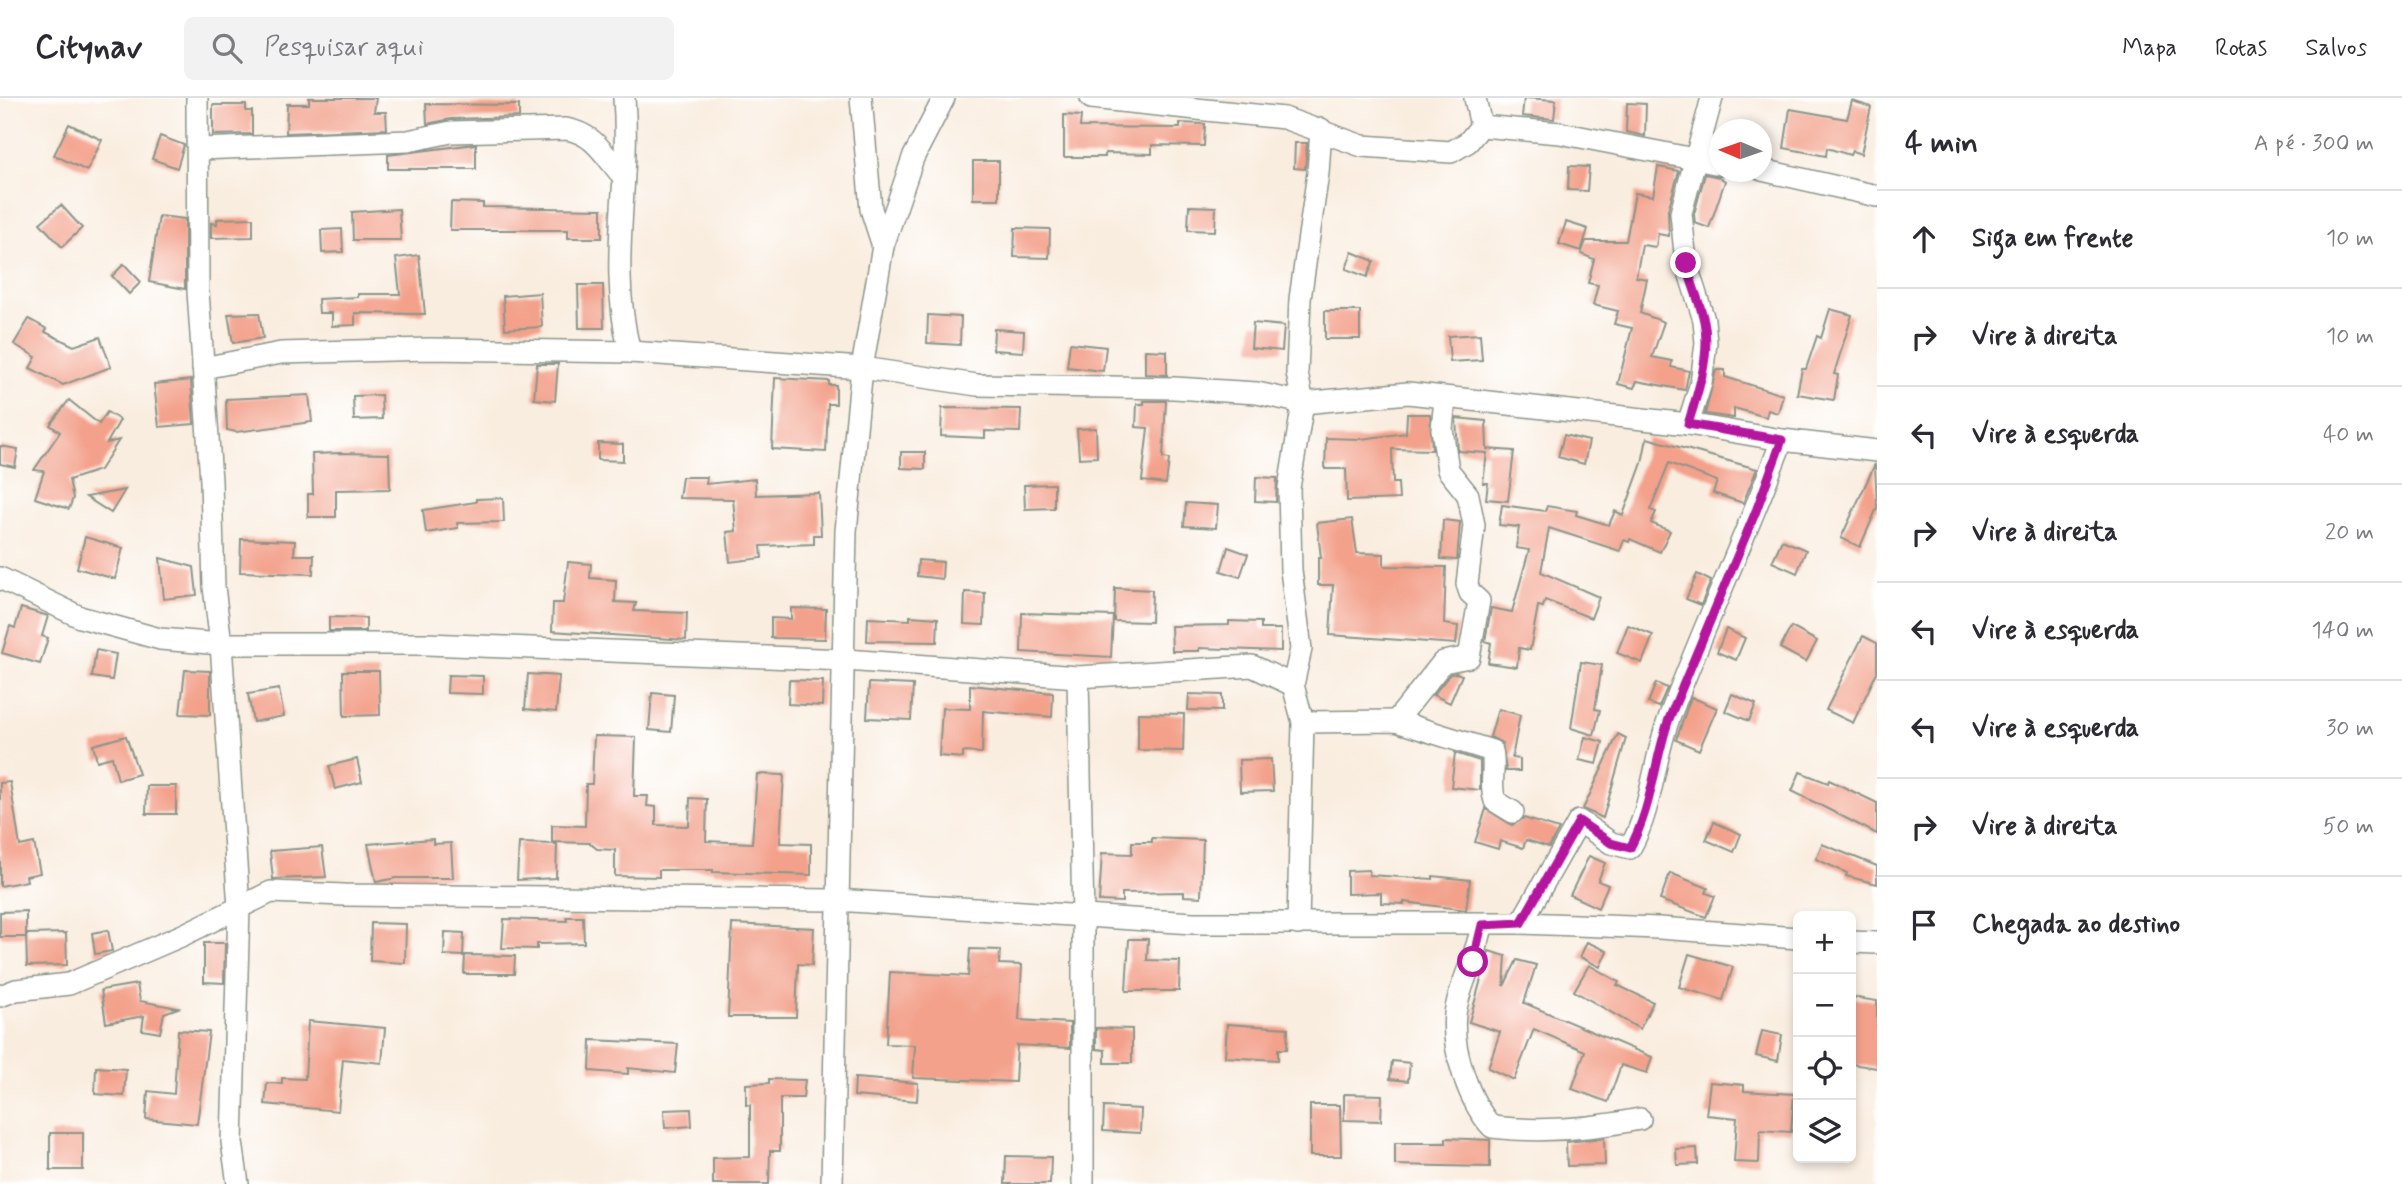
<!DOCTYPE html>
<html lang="pt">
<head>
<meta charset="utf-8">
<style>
	:root { --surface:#fff; --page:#f2f2f3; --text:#2b2b33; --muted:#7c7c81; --line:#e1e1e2 }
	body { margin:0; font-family:Mynerve,sans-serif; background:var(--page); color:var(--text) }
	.controls { position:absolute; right:21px; bottom:21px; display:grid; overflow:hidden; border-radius:10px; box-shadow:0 4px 10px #0003 }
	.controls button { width:63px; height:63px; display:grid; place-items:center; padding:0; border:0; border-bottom:2px solid var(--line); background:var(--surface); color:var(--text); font:35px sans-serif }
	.compass { position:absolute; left:1709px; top:21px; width:63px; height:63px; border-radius:50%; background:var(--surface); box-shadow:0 4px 10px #0003; rotate:272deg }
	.stop { position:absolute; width:21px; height:21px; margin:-16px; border:5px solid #b5179e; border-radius:50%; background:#fff }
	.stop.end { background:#b5179e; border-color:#fff; box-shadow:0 2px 7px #0008 }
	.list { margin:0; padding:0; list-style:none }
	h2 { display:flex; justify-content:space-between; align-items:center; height:91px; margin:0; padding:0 28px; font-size:30px }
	h2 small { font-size:23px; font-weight:400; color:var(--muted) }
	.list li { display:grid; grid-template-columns:46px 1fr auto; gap:21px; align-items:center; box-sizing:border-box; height:98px; padding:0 28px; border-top:2px solid var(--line) }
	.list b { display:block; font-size:26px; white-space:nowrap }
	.list em { font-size:23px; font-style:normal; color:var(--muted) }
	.icon { flex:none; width:38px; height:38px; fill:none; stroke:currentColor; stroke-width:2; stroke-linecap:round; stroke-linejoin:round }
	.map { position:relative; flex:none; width:1877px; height:1086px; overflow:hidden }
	header { display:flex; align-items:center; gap:42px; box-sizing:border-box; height:98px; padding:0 35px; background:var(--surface); border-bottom:2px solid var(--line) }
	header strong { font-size:33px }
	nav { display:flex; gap:38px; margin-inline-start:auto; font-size:24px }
	.search { width:490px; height:63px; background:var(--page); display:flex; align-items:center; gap:18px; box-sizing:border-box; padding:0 24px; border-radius:10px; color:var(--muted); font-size:26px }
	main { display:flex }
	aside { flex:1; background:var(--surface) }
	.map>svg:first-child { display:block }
	.building { fill:#f3a18b }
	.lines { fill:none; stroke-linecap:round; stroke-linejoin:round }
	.minor-casing { stroke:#8c958a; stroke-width:24 }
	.minor { stroke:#fff; stroke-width:21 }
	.route { stroke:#b5179e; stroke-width:9 }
</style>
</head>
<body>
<header>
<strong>Citynav</strong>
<div class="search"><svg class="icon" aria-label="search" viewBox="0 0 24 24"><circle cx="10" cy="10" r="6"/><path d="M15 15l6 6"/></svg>Pesquisar aqui</div>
<nav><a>Mapa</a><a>Rotas</a><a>Salvos</a></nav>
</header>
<main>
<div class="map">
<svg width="1877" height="1086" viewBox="0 0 1877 1086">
	<rect width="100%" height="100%" fill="#fff"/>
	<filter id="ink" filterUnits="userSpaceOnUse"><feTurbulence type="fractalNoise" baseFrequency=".0143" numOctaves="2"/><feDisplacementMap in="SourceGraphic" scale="14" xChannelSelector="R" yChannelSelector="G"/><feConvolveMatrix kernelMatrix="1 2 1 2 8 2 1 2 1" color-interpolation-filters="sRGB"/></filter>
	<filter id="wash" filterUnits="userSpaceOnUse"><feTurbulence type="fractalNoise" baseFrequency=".00686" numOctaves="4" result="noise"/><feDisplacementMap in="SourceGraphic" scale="28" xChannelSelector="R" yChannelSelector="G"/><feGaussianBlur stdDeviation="1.57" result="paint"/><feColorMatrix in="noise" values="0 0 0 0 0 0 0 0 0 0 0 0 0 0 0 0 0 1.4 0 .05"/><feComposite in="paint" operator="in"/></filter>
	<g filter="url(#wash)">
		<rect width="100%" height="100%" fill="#f9eddf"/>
		<g id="blocks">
			<g class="building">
				<path d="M309,0h67l-2,14h12l1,17 -101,4 1,-29h22z"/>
				<path d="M1524,0l32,2 -2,19 -32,-3z"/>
				<path d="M1852,3l19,6 -10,47 -9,-3 -2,4 -23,-7 -1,8 -42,-8 6,-39 57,10z"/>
				<path d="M1627,5l19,1 -1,32 -19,-4z"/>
				<path d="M426,6l93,1v12l-68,2 -24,5z"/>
				<path d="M213,7h33v6h6v23l-39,1z"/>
				<path d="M1064,17l17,1 -1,11 100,1v-5l25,1 -1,22 -52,-1v9l-47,-1v4h-41z"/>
				<path d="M69,26l33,16 -15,31 -33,-16z"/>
				<path d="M160,38l24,9 -7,23 -25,-9z"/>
				<path d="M1295,45h12l-2,26 -11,-1z"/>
				<path d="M476,46v25h-88v-14z"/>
				<rect x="973" y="63" width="26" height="38"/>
				<path d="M1569,68l20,1 -2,24 -19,-1z"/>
				<path d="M1658,69l21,4 -11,39 1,26 -11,-2 -2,13 -14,-2 -6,32 11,2 -7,34 24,9 -12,35 20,4 -1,6 18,4 -4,19 -48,-9 -3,7 -16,-4 14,-56 -18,-4 4,-13 -25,-6 5,-20 -10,-2 6,-24 -13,-5 5,-13h40l9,-48 18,3z"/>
				<path d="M1705,76l14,3 6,4 -16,47 -14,-5 -1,-9z"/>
				<path d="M451,104l32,1v4l119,2v29h-34v-8h-118z"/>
				<path d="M61,107l21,23 -20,19 -22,-24z"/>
				<path d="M1189,108l27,1 -1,24 -27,-1z"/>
				<path d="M399,111l2,31h-48l-1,-28z"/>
				<path d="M159,118l26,3v70l-36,-7z"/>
				<path d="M253,120v19l-42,1v-15l6,1v-5z"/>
				<path d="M1566,124l22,7 -7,22 -22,-7z"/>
				<path d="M1015,130l35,1 -1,29 -35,-1z"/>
				<path d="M342,131l1,23 -21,1 -1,-23z"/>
				<path d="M1352,154l22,9 -7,16 -21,-8z"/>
				<path d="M419,157l6,59 -70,-1v12l-23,1v-13h-13l-1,-14 40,-2v-3h42l-4,-36z"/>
				<path d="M124,166l17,18 -12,12 -17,-18z"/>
				<path d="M578,187h25l1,43h-25z"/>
				<path d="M540,195l2,34 -37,2 -2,-33z"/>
				<path d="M1830,211l22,6 -18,59 4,1 -4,25 -37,-6 5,-25h4l11,-33 4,2z"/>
				<rect x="1325" y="213" width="35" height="28"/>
				<path d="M259,215l4,25 -30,5 -5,-29z"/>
				<path d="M928,217l33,2 -1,28 -33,-2z"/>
				<path d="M29,221l18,10 -2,3 29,14 26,-9 11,30 -48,18 -33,-17 6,-11 -22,-13z"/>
				<path d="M1253,225l31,3 -2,25 -31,-3z"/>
				<path d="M994,231l30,2 -1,21 -30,-2z"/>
				<path d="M1480,236l2,26 -32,2 -2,-26z"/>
				<path d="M1070,245l36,4 -3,24 -36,-4z"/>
				<path d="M1145,252l22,1v24l-22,-1z"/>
				<path d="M537,266h21l-3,37 -21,-2z"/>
				<path d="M1716,272h9v7l58,18 -5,18 -10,-3 -2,7 -32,-9v10l-29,-4z"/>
				<path d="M775,280l54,3v4h7v19h-8l-2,48 -54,-3z"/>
				<path d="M191,282l3,44 -35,3 -5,-43z"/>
				<path d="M309,297l3,27 -76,10 -9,-2 -1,-31z"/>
				<path d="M381,297l1,24 -28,1 -1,-24z"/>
				<path d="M69,302l30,24 8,-12 13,8 -13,23 12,-3 -19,30 -31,10 4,18 -4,11 -34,-11 9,-27 -10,-1 26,-38 -10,-7z"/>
				<path d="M1144,303h22l-3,57 6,1 -3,25 -24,-3 6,-53 -12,-1 1,-23h7z"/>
				<path d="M942,310l79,1 -1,23 -35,-1v7l-44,-2z"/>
				<path d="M1407,316h23l2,36 -40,-1 1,34h5l1,16 -52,2 -1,-32h-21l1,-31 35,1 45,-6z"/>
				<path d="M1456,320l30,3 1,28 27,2 -6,50 -22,-2 2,-16h-5l4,-30 -29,-2z"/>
				<path d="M1096,330l1,29 -18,1 -2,-29z"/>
				<path d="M1564,337l25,6 -5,23 -26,-7z"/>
				<path d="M1647,340l110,31 -14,34 -30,-10 4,-12 -48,-18 -19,47 6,2 -5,11 19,8 -10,21 -30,-13 -1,3 -5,-2 -4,11 -71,-23 -8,44 58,25 -8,21 -46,-18 -2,7 -5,-1 -8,44 -11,-2 -2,19 -29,-4 3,-20 -6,-2 6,-33 21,4 17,-62 -13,-2 3,-21 -20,-2 3,-20 43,6 2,-5 30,5 -1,4 33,10 6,-14 8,4 19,-52z"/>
				<path d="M598,345l25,1v17l-25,-1z"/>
				<path d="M0,348l18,3 -3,18 -15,-3z"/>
				<path d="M901,354h24v17l-24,-1z"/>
				<path d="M342,355l47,1 1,35 -54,1v27h-28v-23h5l-1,-40z"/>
				<path d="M1875,366l2,44 -17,39 -19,-9z"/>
				<path d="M682,379h25l-1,7 49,-5 1,16 63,-2 2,42h-7v9l-53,2 1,12 -32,4 -3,-30 9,-1 -3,-32 -54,-1z"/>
				<path d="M1256,379l21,1 -1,24 -21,-1z"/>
				<path d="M1054,386v24l-29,1 -1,-24z"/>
				<path d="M125,392l-14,23 -25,-16z"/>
				<path d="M503,400l1,24 -47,1 1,5 -32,5 -3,-23 53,-8v-3z"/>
				<path d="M1186,405l32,2 -2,23 -32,-2z"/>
				<path d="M1352,421l5,34 27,1v12l62,1 -2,57 14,2 -2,18 -126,-9 3,-50h-15v-27h3l-4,-35z"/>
				<path d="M1443,422l17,2 -3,38 -16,-1z"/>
				<path d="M85,439l38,11 -8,31 -38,-11z"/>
				<path d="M241,441l54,2 -1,14h20l-1,19 -73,-2z"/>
				<path d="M1782,442l24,10 -9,23 -25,-11z"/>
				<path d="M1228,449l20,7 -8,23 -19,-6z"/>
				<path d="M160,460l34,9 3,28 -33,4z"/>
				<path d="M918,462l25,2 -1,17 -25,-3z"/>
				<path d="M568,464l23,2 -1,14 26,2 -1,22 21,1 -2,8 53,2 -1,27 -134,-9 1,-28h10z"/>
				<path d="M1697,476l14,7 -10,24 -15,-6z"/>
				<path d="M1115,490l37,2 -1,32 -37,-1z"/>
				<path d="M965,494l20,1 -1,32 -20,-1z"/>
				<path d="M21,510l27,8 -6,20 6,2 -8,26 -38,-11 8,-27 5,2z"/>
				<path d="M791,510l35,1 -1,30 -54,-1v-20l20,1z"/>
				<path d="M1022,515l91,3 -2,41 -90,-5z"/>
				<path d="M910,518l28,2 -1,24 -70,-1 1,-23 42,2z"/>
				<path d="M329,519l37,1v13h-37z"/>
				<path d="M1229,523l32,1v7h20v22l-82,-3v3h-27l-1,-25 58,-1z"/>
				<path d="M1628,527l25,10 -11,28 -25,-10z"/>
				<path d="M1791,529l26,14 -11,21 -26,-14z"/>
				<path d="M1726,531l19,9 -9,22 -19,-8z"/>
				<path d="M1863,538l14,7v29l-24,51 -27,-13z"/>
				<path d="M96,552l20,4 -4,26 -20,-3z"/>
				<path d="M1581,564l21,3 -7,44 5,1 -6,25 -23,-7z"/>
				<path d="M185,572l25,1v44l-30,-1z"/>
				<path d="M343,573h36l1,44 -36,1z"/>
				<path d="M1456,575l6,2 -12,28 -17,-8 17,-21z"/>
				<path d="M528,576l31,2 -3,36 -31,-3z"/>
				<path d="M448,577l35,1v18l-36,-1z"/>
				<path d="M789,582l34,1 -1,25 -34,-2z"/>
				<path d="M869,585l44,2 -2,35 -44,-2z"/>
				<path d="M1656,585l11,5 -8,19 -11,-4z"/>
				<path d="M970,587l83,8 -1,24 -69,-6 -1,42 -19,-1v6l-24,-2 3,-48 28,1z"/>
				<path d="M279,591l5,27 -31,6 -5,-28z"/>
				<path d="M652,595l22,2 -3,37 -22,-2z"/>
				<path d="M1189,596l33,1v16l-34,-1z"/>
				<path d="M1732,596l24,10 -7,17 -24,-10z"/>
				<path d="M1691,599l26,11 -18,42 -23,-10z"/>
				<path d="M1498,611l22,6 -8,43 8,1v12h-14l-4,-28 -12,-6z"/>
				<path d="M1138,615l46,1 -1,37 -45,-1z"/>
				<path d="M1618,636l8,4 -23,80 -20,-9z"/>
				<path d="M126,638l13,38 -21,6 -6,-23 -15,4 -4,-16z"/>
				<path d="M594,638l42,1 -2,59h14l-1,10 9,1v18l33,1 1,-28 17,1 -1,42 46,2 5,-69 27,1 -4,68 31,1v31l-98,-3v-2h-54v7l-44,-1v-26l-18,-1 -7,-6 -38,-1v-17l33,1 1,-42h6z"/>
				<path d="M1585,639l18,5 -6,22 -18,-4z"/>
				<path d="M1455,655l25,8v29l-29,-3z"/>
				<path d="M357,661l5,23 -27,7 -6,-23z"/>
				<path d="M1271,661l2,32 -33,1 -1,-32z"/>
				<path d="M1800,674l28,11 1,-3 48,23v31l-85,-43z"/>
				<path d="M10,684l10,64 14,-3 6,30 -14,3 1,5 -27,5v-103z"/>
				<path d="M147,688h29v28h-30z"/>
				<path d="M1486,711l26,16 12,-7 35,11 -10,18 -23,-7 -3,8 -23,-7 -2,8 -23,-7z"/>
				<path d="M1714,724l27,12 -7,18 -28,-12z"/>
				<path d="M1152,740l51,2 -2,57 -17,-1v-4l-62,1v9l-23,-1 3,-48 30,1v-12h20z"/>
				<path d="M433,741v5l18,-1 2,35h-57l-20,4 -8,-38z"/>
				<path d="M519,745l38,1 -1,34 -39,2z"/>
				<path d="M1822,746l55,22v18l-31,-8 1,-3 -31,-14z"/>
				<path d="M322,749l4,30 -53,2 -3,-28z"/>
				<path d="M1589,758l16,7 -7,18 10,4 -10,23 -28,-13z"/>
				<path d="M1369,772v5l64,4v-3l37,4 -4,30 -62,-8v2l-23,-1v-10l-34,1v-23z"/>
				<path d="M1670,775l38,15 -2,5 9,3 -9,21 -46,-17z"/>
				<path d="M26,813v26h-26v-25z"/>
				<path d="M566,819h17l1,26 -47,1v5l-35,-1 2,-29 63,2z"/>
				<path d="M371,825l35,1 -1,39 -35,-2z"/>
				<path d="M732,826l82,4 -2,37 -14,-1 -2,53h-68z"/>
				<path d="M108,832l4,21 -17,3 -3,-21z"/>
				<path d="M445,834l19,1 -1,23 -19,-1z"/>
				<path d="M66,835l1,32 -40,1 -1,-32z"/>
				<path d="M1129,841h19l-1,21 33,1 -1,30h-53z"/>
				<path d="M1587,844l20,9 -7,16 -20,-10z"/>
				<path d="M204,845h21l-1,40 -20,-1z"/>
				<path d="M970,851l30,1 -1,14 23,1 -3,55 51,3v25l-53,-3 -2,37 -102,-4 2,-33 -29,-1 4,-72 78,4z"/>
				<path d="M1489,853l17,5 -2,30 13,-26 19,5 -12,38 128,54 -5,16 -26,-8 -13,37 -36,-13 13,-38 -51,-22 -20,51 -26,-12 12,-36 -31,-10z"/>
				<path d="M1689,856l44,13 -10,33 -44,-13z"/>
				<path d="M465,857l50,1 -1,18h-50z"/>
				<path d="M1589,867l30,17 -2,3 36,17 -13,27 -66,-38z"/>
				<path d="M137,886l3,17 38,7 -14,5 -4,20 -18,-3 2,-14 -38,7 -5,-33z"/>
				<path d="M1851,899l26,4v67l-26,-4z"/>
				<path d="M308,923l77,7 -3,35 -39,-4 -5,52 -73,-7 2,-21 15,1v-6l23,1z"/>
				<path d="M1227,926l61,4 -1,21h-9v11l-53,-3z"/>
				<path d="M1096,930l36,1v34h-27v-13l-9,-1z"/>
				<path d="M178,932l31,2 -12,92 -51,-5 2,-28 26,3z"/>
				<path d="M1762,933l20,4 -4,26 -22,-5z"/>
				<path d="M591,942l87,4 -3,29 -47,-5v6l-38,-3z"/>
				<path d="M1392,963l18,2 -2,18 -18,-2z"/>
				<path d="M96,969l30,2 -2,27 -29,-2z"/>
				<path d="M855,980l63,5 -1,18 -63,-5z"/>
				<path d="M769,981l36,1 -2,18h-23v53h-10l-1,33h-56v-26l37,-1v-52h-4v-21l23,-1z"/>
				<path d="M1710,984l34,3v6l50,3 -3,38 -31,-2 -1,33 -25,-1 3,-44 -31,-3z"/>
				<path d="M1344,996l38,1 -1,26 -37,-1z"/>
				<path d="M1310,1007h30l1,51h-31z"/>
				<path d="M1104,1009l37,2 -1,24 -37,-2z"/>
				<path d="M691,1011l1,17 -27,2 -1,-18z"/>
				<rect x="50" y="1035" width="33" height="37"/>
				<path d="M1446,1040l44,2v27l-95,-2v-22h51z"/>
				<path d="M1604,1040l1,27 -38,1 -1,-24z"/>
				<path d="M1697,1050l1,16 -21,1 -1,-16z"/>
				<path d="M1006,1058l45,1 -1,27h-45z"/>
			</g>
		</g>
	</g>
	<g filter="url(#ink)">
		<use href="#blocks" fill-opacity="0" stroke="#8c958a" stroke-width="2"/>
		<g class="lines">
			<defs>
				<g id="minor">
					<path d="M197,0l1,193 13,190 3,106 7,57 18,264 -7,234 6,42"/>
					<path d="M624,0c7,88 -17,165 6,254"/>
					<path d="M861,0l10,111 12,37"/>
					<path d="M1091,0l193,20 78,28 89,6 17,-10 13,-16 79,7 160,31"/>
					<path d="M1475,0l6,28"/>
					<path d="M199,51l209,-8 43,-9 115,-3c29,5 37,25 56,46"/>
					<path d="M1762,72l115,26"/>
					<path d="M203,270l78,-15 148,-4 201,3 232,16 115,17 197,3 83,5 46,10 105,-10 280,31 94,16 95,11"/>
					<path d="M1688,326l13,-41 5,-40 -2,-23 -18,-57 -5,-50 31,-115"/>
					<path d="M0,480l80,39 80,22 61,5h205l420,16 232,17 174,-11 41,19"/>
					<path d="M1078,579l5,241v266"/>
					<path d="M1396,623l47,-59 26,-5 10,-56 -9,-8 -3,-9 7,-59 -6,-30 -20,-25 -6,-41 3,-30"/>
					<path d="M1303,624l93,-1 96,30c4,17 -3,33 3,50l18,11"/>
					<path d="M1521,825l58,-102 32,22 19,5c22,-39 23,-85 38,-127 35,-94 79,-186 114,-281"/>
					<path d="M1298,826l5,-202 -10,-37 8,-36 -10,-79 -2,-82 14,-85 -6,-30 3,-74 18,-126 3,-44"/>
					<path d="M1482,827c-5,31 -23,59 -27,89 -4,35 14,88 37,113 50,6 98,2 148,-8"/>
					<path d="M1851,844l26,1"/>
					<path d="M0,898l16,-6 53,-6 114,-49 88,-43 73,3 492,5 357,23h328l138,5 139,10"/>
					<path d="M832,1086l14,-653 16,-163 21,-122 30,-88 31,-60"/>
				</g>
			</defs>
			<use href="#minor" class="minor-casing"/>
			<use href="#minor" class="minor"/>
		</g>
	</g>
	<g class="lines" filter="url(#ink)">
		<path class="route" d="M1473,864l9,-37 39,-2 58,-102 32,22 19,5c22,-40 24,-86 39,-129l87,-208 26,-71 -94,-16c10,-32 23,-69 16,-103 -4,-19 -13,-38 -18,-58"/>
	</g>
</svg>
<div class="controls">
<button>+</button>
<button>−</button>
<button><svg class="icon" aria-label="locate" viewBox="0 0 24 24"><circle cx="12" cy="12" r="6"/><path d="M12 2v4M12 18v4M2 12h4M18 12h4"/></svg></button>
<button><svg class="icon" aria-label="layers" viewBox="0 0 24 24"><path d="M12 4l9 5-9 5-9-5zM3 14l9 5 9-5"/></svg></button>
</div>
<svg class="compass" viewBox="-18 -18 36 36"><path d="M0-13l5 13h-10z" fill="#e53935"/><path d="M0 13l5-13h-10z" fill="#7c7c81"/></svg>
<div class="stop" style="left:1473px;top:864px"></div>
<div class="stop end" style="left:1686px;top:165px"></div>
</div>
<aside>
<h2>4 min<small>A pé · 300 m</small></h2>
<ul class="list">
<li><svg class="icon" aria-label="ahead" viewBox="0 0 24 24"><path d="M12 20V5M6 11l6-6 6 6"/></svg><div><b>Siga em frente</b></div><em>10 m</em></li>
<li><svg class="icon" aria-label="right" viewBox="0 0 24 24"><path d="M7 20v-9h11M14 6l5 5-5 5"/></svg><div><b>Vire à direita</b></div><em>10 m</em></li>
<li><svg class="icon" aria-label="left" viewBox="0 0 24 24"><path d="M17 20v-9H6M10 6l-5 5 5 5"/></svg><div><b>Vire à esquerda</b></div><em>40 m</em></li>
<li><svg class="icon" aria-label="right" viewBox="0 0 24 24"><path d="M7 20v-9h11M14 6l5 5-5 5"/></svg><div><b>Vire à direita</b></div><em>20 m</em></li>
<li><svg class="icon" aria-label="left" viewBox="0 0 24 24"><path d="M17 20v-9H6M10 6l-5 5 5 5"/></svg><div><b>Vire à esquerda</b></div><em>140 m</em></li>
<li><svg class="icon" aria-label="left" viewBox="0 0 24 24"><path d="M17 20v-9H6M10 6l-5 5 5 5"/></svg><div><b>Vire à esquerda</b></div><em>30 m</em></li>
<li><svg class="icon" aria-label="right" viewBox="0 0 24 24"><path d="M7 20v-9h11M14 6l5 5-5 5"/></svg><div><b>Vire à direita</b></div><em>50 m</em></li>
<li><svg class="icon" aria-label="arrive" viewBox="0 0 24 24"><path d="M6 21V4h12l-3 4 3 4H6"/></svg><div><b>Chegada ao destino</b></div></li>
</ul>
</aside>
</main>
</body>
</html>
